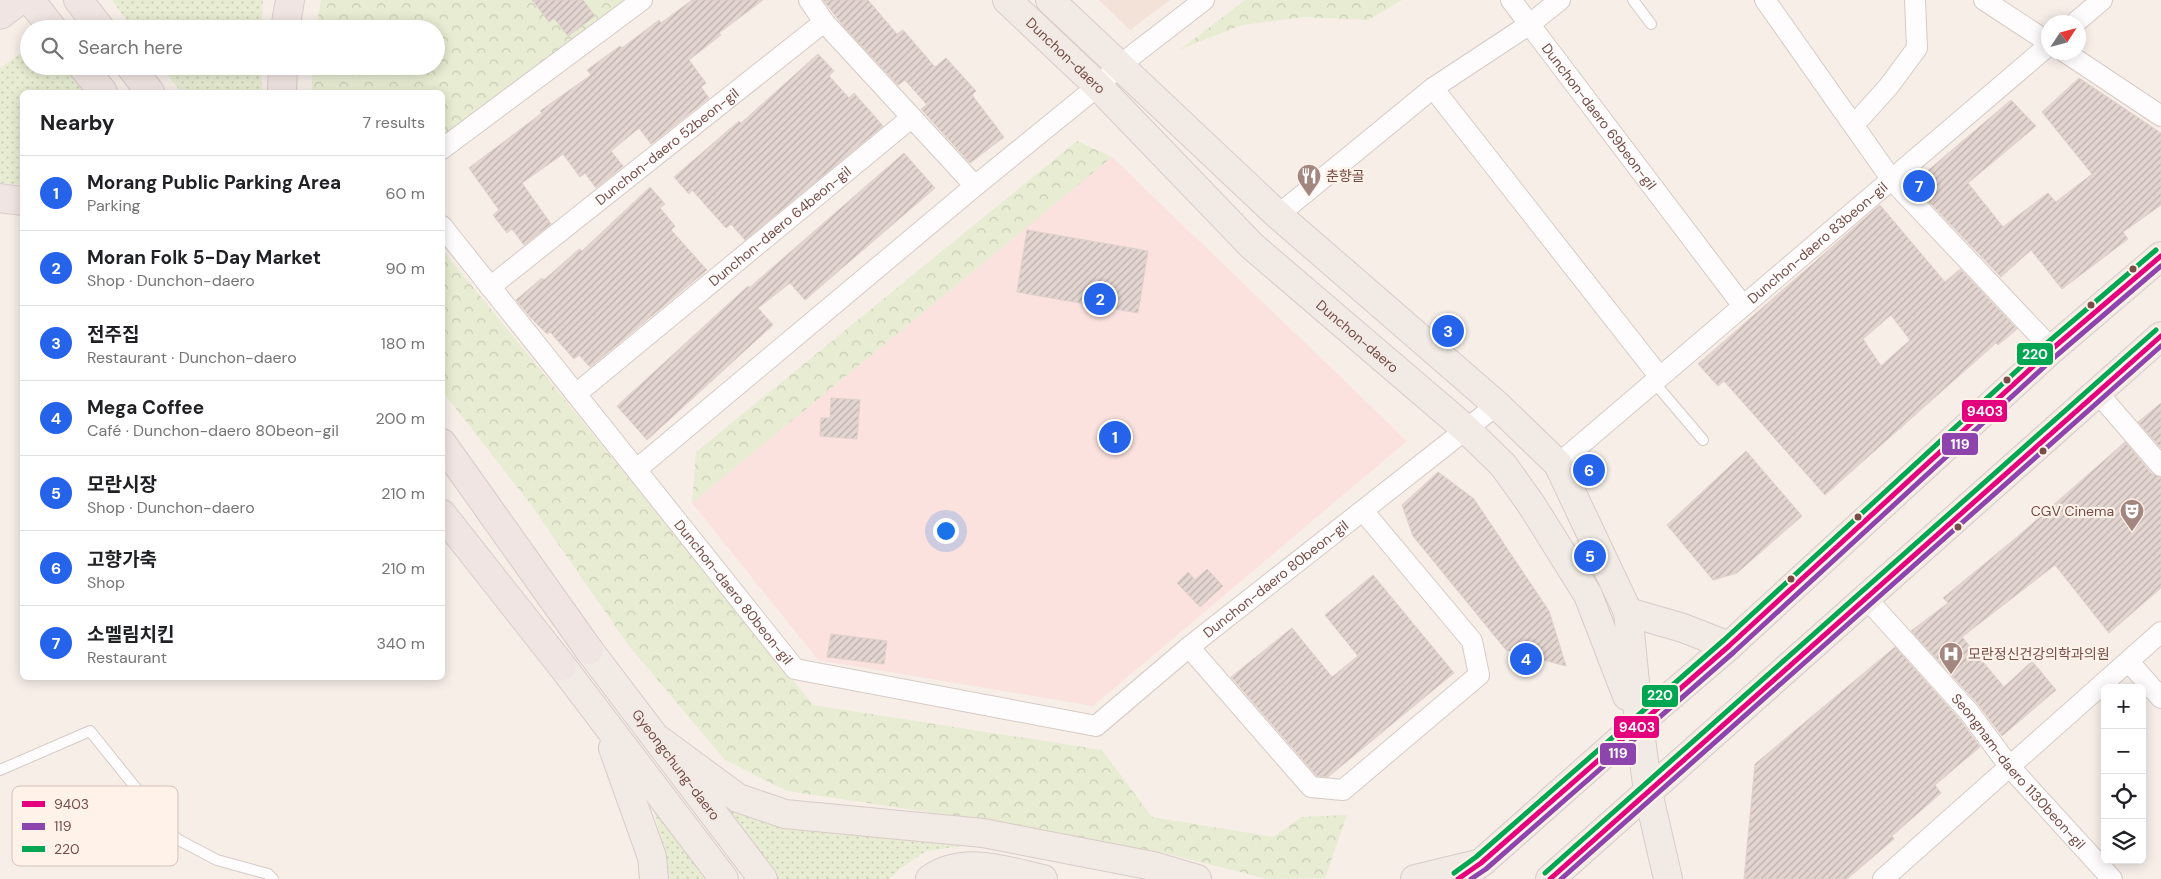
<!DOCTYPE html>
<html lang="en">
<head>
<meta charset="utf-8">
<style>
	:root { --surface:#fff; --page:#f2f2f2; --text:#202124; --muted:#757577; --line:#e0e0e0; --accent:#2563eb }
	body { margin:0; font-family:"DM Sans","Noto Sans KR",sans-serif; background:var(--page); color:var(--text) }
	.controls { position:absolute; right:15px; bottom:15px; display:grid; overflow:hidden; border-radius:8px; box-shadow:0 2px 12px #0003 }
	.controls button { width:45px; height:45px; display:grid; place-items:center; padding:0; border:0; border-bottom:1px solid var(--line); background:var(--surface); color:var(--text); font:25px sans-serif }
	.compass { position:absolute; left:2041px; top:15px; width:45px; height:45px; border-radius:50%; background:var(--surface); box-shadow:0 2px 12px #0003; rotate:54deg }
	.you { position:absolute; left:945px; top:530px; width:18px; height:18px; margin:-12px; border:4px solid #fff; border-radius:50%; background:#1a73e8; box-shadow:0 0 0 8px #1a73e833 }
	.badge { display:grid; place-items:center; width:32px; height:32px; border-radius:50%; background:var(--accent); color:#fff; font-size:16px; font-weight:700 }
	.pin { position:absolute; translate:-50% -50%; border:2px solid #fff; box-shadow:0 1px 5px #0006 }
	.list { margin:0; padding:0; list-style:none }
	h2 { display:flex; justify-content:space-between; align-items:center; height:65px; margin:0; padding:0 20px; font-size:21px }
	h2 small { font-size:16px; font-weight:400; color:var(--muted) }
	.list li { display:grid; grid-template-columns:32px 1fr auto; gap:15px; align-items:center; box-sizing:border-box; height:75px; padding:0 20px; border-top:1px solid var(--line) }
	.list b { display:block; font-size:19px; white-space:nowrap }
	.list p { margin:0; font-size:16px; white-space:nowrap; color:var(--muted) }
	.list em { font-size:16px; font-style:normal; color:var(--muted) }
	.icon { flex:none; width:28px; height:28px; fill:none; stroke:currentColor; stroke-width:2; stroke-linecap:round; stroke-linejoin:round }
	.map { position:relative; flex:none; width:2161px; height:879px; overflow:hidden }
	.search { position:absolute; background:var(--surface); box-shadow:0 2px 12px #0003; left:20px; top:20px; width:425px; height:55px; display:flex; align-items:center; gap:12px; box-sizing:border-box; padding:0 18px; border-radius:28px; color:var(--muted); font-size:19px }
	.panel { position:absolute; background:var(--surface); box-shadow:0 2px 12px #0003; left:20px; top:90px; width:425px; height:590px; border-radius:8px }
	.map>svg:first-child { display:block }
	.residential { fill:#f3e2d8 }
	.commercial { fill:#fbe2de }
	.grass { fill:url(#grass-dots) }
	.forest { fill:url(#forest-crowns) }
	.building { fill:url(#building-hatch); stroke:#e0d0ca; fill-rule:evenodd }
	.lines { fill:none; stroke-linecap:round; stroke-linejoin:round }
	.service-casing { stroke:#d6cac5; stroke-width:12 }
	.minor-casing { stroke:#d6cac5; stroke-width:22 }
	.primary-casing { stroke:#d8cbc8; stroke-width:30 }
	.motorway-casing { stroke:#d8cbc8; stroke-width:30 }
	.service { stroke:#fefcfc; stroke-width:10 }
	.minor { stroke:#fefcfc; stroke-width:20 }
	.primary { stroke:#f2eae4; stroke-width:28 }
	.motorway { stroke:#f1e5e3; stroke-width:28 }
	.bus-1-casing { stroke:#fff2e9; stroke-width:9 }
	.bus-2-casing { stroke:#fff2e9; stroke-width:9 }
	.bus-3-casing { stroke:#fff2e9; stroke-width:9 }
	.bus-1 { stroke:#e5007d; stroke-width:5 }
	.bus-2 { stroke:#8e44ad; stroke-width:5 }
	.bus-3 { stroke:#00a651; stroke-width:5 }
	.bus-dot { fill:#764e47; stroke:#fff2e9; stroke-width:2 }
	.labels { text-anchor:middle; stroke-width:4.5; stroke-linejoin:round; paint-order:stroke }
	.street-label { font-size:14px; fill:#764e47; stroke:#fff2e9 }
	.poi-label { font-size:14px; fill:#764e47; stroke:#fff2e9; text-anchor:start }
	.key { fill:#fff2e9; stroke:#d6c1b8; stroke-width:1 }
	.key-label { font-size:14px; fill:#764e47 }
	.line-badge { stroke:#fff2e9; stroke-width:2 }
	.badge-label { font-size:14px; text-anchor:middle; font-weight:bold; fill:#fff }
</style>
</head>
<body>
<div class="map">
<svg width="2161" height="879" viewBox="0 0 2161 879">
	<defs>
		<pattern id="grass-dots" width="8" height="8" patternUnits="userSpaceOnUse" patternTransform="scale(1.25)"><rect width="8" height="8" fill="#e7ecd2"/><path d="M2 2h.1M6 6h.1" fill="none" stroke="#caccb6" stroke-width="1.8" stroke-linecap="round"/></pattern>
		<pattern id="forest-crowns" width="20" height="18" patternUnits="userSpaceOnUse" patternTransform="scale(1.25)"><rect width="20" height="18" fill="#e7ecd2"/><path d="M2 6a3 3 0 1 1 6 0M12 15a3 3 0 1 1 6 0" fill="none" stroke="#caccb6"/></pattern>
		<pattern id="building-hatch" width="6" height="6" patternUnits="userSpaceOnUse" patternTransform="scale(1.25)"><rect width="6" height="6" fill="#e3d5d0"/><path d="M-1 1l2-2M0 6l6-6M5 7l2-2" fill="none" stroke="#bdafab"/></pattern>
	</defs>
	<rect width="100%" height="100%" fill="#f7eee8"/>
	<path class="residential" d="M1099,0h71l-40,30z"/>
	<path class="commercial" d="M1112,157l295,284 -314,265 -275,-46 -126,-157z"/>
	<g class="grass">
		<path d="M112,0h151l-2,29h-128z"/>
		<path d="M29,48v18h38l19,26h-64v93l-22,-2v-115z"/>
		<path d="M161,66h99l3,26h-82z"/>
		<path d="M713,793l86,36 27,-3 152,18 -52,7 -26,18 -11,10h-112z"/>
		<path d="M650,794l64,85h-45l-1,-12z"/>
	</g>
	<g class="forest">
		<path d="M321,0h308l-186,149 -1,-57h-130v-26h124v-37h-120z"/>
		<path d="M1245,0h157l-34,20 -64,-3 -62,8 -61,24z"/>
		<path d="M1077,141l35,16 -420,346 4,-51z"/>
		<path d="M442,249l371,456 289,45 50,67 121,20 29,-20 45,-2 -22,63 -57,1 -108,-27 -178,-32 -195,-29 -62,-31 -96,-114 -100,-144 -86,-110z"/>
	</g>
	<g class="building">
		<path d="M532,0h51l12,16 -27,20 -14,-18 -5,4z"/>
		<path d="M692,0h71l-44,33 2,2 -32,25 17,23 -5,4 8,11 -58,46 -12,-16 -28,23 12,15 -27,22 -11,-15 -5,4 -17,-23 -41,29 29,41 -27,21 -12,-16 -5,4 -14,-18 6,-5 -30,-42 73,-55 -2,-2 51,-36 -4,-5 33,-24 2,2 37,-28 2,3z"/>
		<path d="M823,0h45l29,34 6,-4 32,37 11,-9 30,33 -4,4 32,42 -34,26 -49,-54 6,-4 -22,-25 -7,5 -53,-57z"/>
		<path d="M818,54l16,17 -5,5 20,22 5,-5 29,33 -138,114 -14,-16 -5,4 -34,-38 -3,4 -15,-17 65,-56 2,2z"/>
		<path d="M2079,78l82,55v72l-38,27 5,7 -66,50 -31,-39 -30,27 -89,-93 99,-84 25,26 -68,57 35,44 45,-34 8,9 36,-28 -50,-62z"/>
		<path d="M904,153l31,35 -130,112 -15,-17 -32,25 15,17 -126,115 -30,-34 131,-120 1,2z"/>
		<path d="M650,187l15,17 -5,4 15,18 -4,4 36,40 -117,97 -11,-12 -5,4 -24,-27 -3,2 -16,-16 -15,-18 26,-22 2,2 35,-31 3,2z"/>
		<path d="M1880,205l65,77 15,-13 57,60 -19,16 -2,-2 -171,152 -101,-114 -6,5 -20,-22zM1891,315l19,25 -29,26 -18,-27z"/>
		<path d="M1027,230l121,21 -10,62 -121,-21z"/>
		<path d="M831,398l29,2 -3,39 -37,-3 1,-18h9z"/>
		<path d="M2161,403v45l-23,-26z"/>
		<path d="M2125,442l27,32 9,4v110l-52,45 -54,-68 -93,72 42,50 28,-26 24,29 -54,46 -24,-32 -67,-73 37,-28 -5,-5 74,-61z"/>
		<path d="M1746,451l56,65 -65,57 -24,7 -46,-55z"/>
		<path d="M1438,472l36,27 75,112 17,55 -60,-16 -93,-114 -11,-31z"/>
		<path d="M1207,569l16,17 -23,21 -23,-24 11,-11 7,8z"/>
		<path d="M1373,575l81,98 -126,104 -11,-1 -86,-99 61,-49 40,49 26,-21 -33,-41z"/>
		<path d="M831,634l56,7 -3,23 -57,-7z"/>
		<path d="M1895,647l65,73 20,27 -45,38 6,8 -49,43 2,3 -47,40h-103l11,-115z"/>
	</g>
	<g class="lines">
		<defs>
			<g id="service">
				<path d="M1633,0l18,24"/>
				<path d="M1653,381l50,59"/>
				<path d="M0,770l90,-39 87,108 40,21 51,14 5,5"/>
			</g>
			<g id="minor">
				<path d="M809,0l15,22 151,164"/>
				<path id="s1" d="M1511,0l232,306"/>
				<path d="M1765,0l127,180 160,169"/>
				<path d="M1984,0l64,42"/>
				<path d="M2076,22l26,-22"/>
				<path d="M2065,52l96,64"/>
				<path d="M1433,88l226,288"/>
				<path d="M1854,125l35,-39 28,-38 -2,-48"/>
				<path d="M442,149l200,-149"/>
				<path d="M1278,215l155,-127 97,-64 30,-24"/>
				<path id="s2" d="M442,226l353,443 301,57 93,-79 308,-242"/>
				<path id="s3" d="M490,287l334,-265"/>
				<path d="M2097,392l64,74"/>
				<path id="s4" d="M576,394l335,-276"/>
				<path id="s5" d="M1558,464l490,-418"/>
				<path d="M637,469l338,-283 123,-100 22,-21 84,-65"/>
				<path id="s6" d="M1866,598l103,114 40,54 103,113"/>
				<path d="M1189,647l122,140 32,3 136,-115 -7,-34 -108,-129"/>
				<path d="M2129,662l32,36"/>
				<path d="M1883,879l278,-247"/>
			</g>
			<g id="primary">
				<path id="s7" d="M1007,0l91,86 154,160 215,184 36,35 28,39 57,91 39,101"/>
				<path d="M1050,0l228,215 219,190 61,59 70,148 11,111 9,69 20,87"/>
				<path d="M1628,612l55,16 46,18"/>
				<path id="s8" d="M589,650l174,229"/>
				<path d="M562,666l162,213"/>
				<path d="M658,739l80,59 47,16 198,19 170,33 44,13"/>
				<path d="M613,748l39,109 2,22"/>
				<path d="M930,879c34,-24 77,-8 113,0"/>
				<path d="M1415,879l62,-15"/>
				<path d="M1458,879l23,-16 158,-140 90,-77 323,-297 109,-93"/>
				<path d="M1550,879l611,-543"/>
			</g>
			<g id="motorway">
				<path d="M30,0l23,29"/>
				<path d="M78,0l23,29"/>
				<path d="M0,15l20,-15"/>
				<path d="M285,29l5,-29"/>
				<path d="M82,66l21,26"/>
				<path d="M130,66l20,26"/>
				<path d="M282,92l1,-26"/>
				<path d="M0,198l22,3"/>
				<path d="M442,443l147,207"/>
				<path d="M442,514l120,152"/>
			</g>
		</defs>
		<use href="#service" class="service-casing"/>
		<use href="#minor" class="minor-casing"/>
		<use href="#primary" class="primary-casing"/>
		<use href="#motorway" class="motorway-casing"/>
		<use href="#service" class="service"/>
		<use href="#minor" class="minor"/>
		<use href="#primary" class="primary"/>
		<use href="#motorway" class="motorway"/>
		<defs>
			<g id="bus-1">
				<path d="M1458,879l23,-16 248,-217 323,-297 109,-93"/>
				<path d="M1550,879l611,-543"/>
			</g>
			<g id="bus-2">
				<path d="M1471,879l15,-10 248,-217 323,-297 104,-89"/>
				<path d="M1561,879l600,-533"/>
			</g>
			<g id="bus-3">
				<path d="M1454,873l22,-16 248,-217 323,-297 109,-93"/>
				<path d="M1545,873l611,-543"/>
			</g>
		</defs>
		<use href="#bus-1" class="bus-1-casing"/>
		<use href="#bus-2" class="bus-2-casing"/>
		<use href="#bus-3" class="bus-3-casing"/>
		<use href="#bus-1" class="bus-1"/>
		<use href="#bus-2" class="bus-2"/>
		<use href="#bus-3" class="bus-3"/>
	</g>
	<defs>
		<symbol id="restaurant-pin" viewBox="-11 -11 22 30"><path d="M0 17L-7.5 6A9.5 9.5 0 1 1 7.5 6Z" fill="#a3867f" stroke="#fff2e9"/><path d="M-5-6h1v4h1v-4h1v4h1v-4h1v5L-1.5 .5V6h-2V.5L-5-1ZM5-6V6H3V1.5H1.5Q1.5-4 5-6Z" fill="#fff"/></symbol>
		<symbol id="theatre-pin" viewBox="-11 -11 22 30"><path d="M0 17L-7.5 6A9.5 9.5 0 1 1 7.5 6Z" fill="#a3867f" stroke="#fff2e9"/><path d="M-5-5.5Q0-4 5-5.5V0Q5 5 0 6Q-5 5-5 0ZM-3.3-2.5H-1v1.5H-3.3ZM1-2.5H3.3v1.5H1ZM-2.8 1Q0 5.5 2.8 1Z" fill="#fff"/></symbol>
		<symbol id="hospital-pin" viewBox="-11 -11 22 30"><path d="M0 17L-7.5 6A9.5 9.5 0 1 1 7.5 6Z" fill="#a3867f" stroke="#fff2e9"/><path d="M-5-5h3v3.5h4V-5h3V5h-3V1.5h-4V5h-3Z" fill="#fff"/></symbol>
	</defs>
	<g fill-rule="evenodd">
		<use href="#restaurant-pin" x="1295" y="162" width="28" height="38"/>
		<use href="#theatre-pin" x="2118" y="497" width="28" height="38"/>
		<use href="#hospital-pin" x="1937" y="640" width="28" height="38"/>
	</g>
	<g class="bus-dot">
		<circle cx="2133" cy="269" r="4.5"/>
		<circle cx="2091" cy="305" r="4.5"/>
		<circle cx="2007" cy="380" r="4.5"/>
		<circle cx="2043" cy="451" r="4.5"/>
		<circle cx="1858" cy="517" r="4.5"/>
		<circle cx="1958" cy="527" r="4.5"/>
		<circle cx="1791" cy="579" r="4.5"/>
	</g>
	<g class="labels">
		<g class="street-label">
			<text dy="5" stroke="none"><textPath href="#s7" startOffset="81">Dunchon-daero</textPath></text>
			<text dy="5" stroke="none"><textPath href="#s1" startOffset="146">Dunchon-daero 69beon-gil</textPath></text>
			<text dy="5" stroke="none"><textPath href="#s3" startOffset="226">Dunchon-daero 52beon-gil</textPath></text>
			<text dy="5" stroke="none"><textPath href="#s4" startOffset="264">Dunchon-daero 64beon-gil</textPath></text>
			<text dy="5" stroke="none"><textPath href="#s5" startOffset="341">Dunchon-daero 83beon-gil</textPath></text>
			<text dy="5" stroke="none"><textPath href="#s7" startOffset="486">Dunchon-daero</textPath></text>
			<text dy="5" stroke="none"><textPath href="#s2" startOffset="1105">Dunchon-daero 80beon-gil</textPath></text>
			<text dy="5" stroke="none"><textPath href="#s2" startOffset="468">Dunchon-daero 80beon-gil</textPath></text>
			<text dy="5" stroke="none"><textPath href="#s8" startOffset="144">Gyeongchung-daero</textPath></text>
			<text dy="5" stroke="none"><textPath href="#s6" startOffset="231">Seongnam-daero 1130beon-gil</textPath></text>
		</g>
		<g class="poi-label">
			<text x="1326" y="181">춘향골</text>
			<text x="2114" y="516" text-anchor="end">CGV Cinema</text>
			<text x="1968" y="659">모란정신건강의학과의원</text>
		</g>
	</g>
	<rect x="12" y="786" width="166" height="80" rx="8" class="key"/>
	<rect x="22" y="801" width="23" height="6" fill="#e5007d"/>
	<rect x="22" y="823" width="23" height="7" fill="#8e44ad"/>
	<rect x="22" y="846" width="23" height="6" fill="#00a651"/>
	<g class="key-label">
		<text x="54" y="809">9403</text>
		<text x="54" y="831">119</text>
		<text x="54" y="854">220</text>
	</g>
	<g class="line-badge">
		<rect x="2016" y="342" width="38" height="24" rx="5" fill="#00a651"/>
		<rect x="1961" y="399" width="47" height="24" rx="5" fill="#e5007d"/>
		<rect x="1941" y="432" width="38" height="24" rx="5" fill="#8e44ad"/>
		<rect x="1641" y="684" width="38" height="24" rx="5" fill="#00a651"/>
		<rect x="1613" y="715" width="47" height="24" rx="5" fill="#e5007d"/>
		<rect x="1599" y="742" width="38" height="24" rx="5" fill="#8e44ad"/>
	</g>
	<g class="badge-label">
		<text x="2035" y="359">220</text>
		<text x="1985" y="416">9403</text>
		<text x="1960" y="449">119</text>
		<text x="1660" y="700">220</text>
		<text x="1637" y="732">9403</text>
		<text x="1618" y="758">119</text>
	</g>
</svg>
<div class="controls">
<button>+</button>
<button>−</button>
<button><svg class="icon" aria-label="locate" viewBox="0 0 24 24"><circle cx="12" cy="12" r="6"/><path d="M12 2v4M12 18v4M2 12h4M18 12h4"/></svg></button>
<button><svg class="icon" aria-label="layers" viewBox="0 0 24 24"><path d="M12 4l9 5-9 5-9-5zM3 14l9 5 9-5"/></svg></button>
</div>
<svg class="compass" viewBox="-18 -18 36 36"><path d="M0-13l5 13h-10z" fill="#e53935"/><path d="M0 13l5-13h-10z" fill="#757577"/></svg>
<div class="you"></div>
<div class="pin badge" style="left:1115px;top:437px">1</div>
<div class="pin badge" style="left:1100px;top:299px">2</div>
<div class="pin badge" style="left:1448px;top:331px">3</div>
<div class="pin badge" style="left:1526px;top:659px">4</div>
<div class="pin badge" style="left:1590px;top:556px">5</div>
<div class="pin badge" style="left:1589px;top:470px">6</div>
<div class="pin badge" style="left:1919px;top:186px">7</div>
<div class="search"><svg class="icon" aria-label="search" viewBox="0 0 24 24"><circle cx="10" cy="10" r="6"/><path d="M15 15l6 6"/></svg>Search here</div>
<section class="panel">
<h2>Nearby<small>7 results</small></h2>
<ul class="list">
<li><span class="badge">1</span><div><b>Morang Public Parking Area</b><p>Parking</p></div><em>60 m</em></li>
<li><span class="badge">2</span><div><b>Moran Folk 5-Day Market</b><p>Shop · Dunchon-daero</p></div><em>90 m</em></li>
<li><span class="badge">3</span><div><b>전주집</b><p>Restaurant · Dunchon-daero</p></div><em>180 m</em></li>
<li><span class="badge">4</span><div><b>Mega Coffee</b><p>Café · Dunchon-daero 80beon-gil</p></div><em>200 m</em></li>
<li><span class="badge">5</span><div><b>모란시장</b><p>Shop · Dunchon-daero</p></div><em>210 m</em></li>
<li><span class="badge">6</span><div><b>고향가축</b><p>Shop</p></div><em>210 m</em></li>
<li><span class="badge">7</span><div><b>소멜림치킨</b><p>Restaurant</p></div><em>340 m</em></li>
</ul>
</section>
</div>
</body>
</html>
